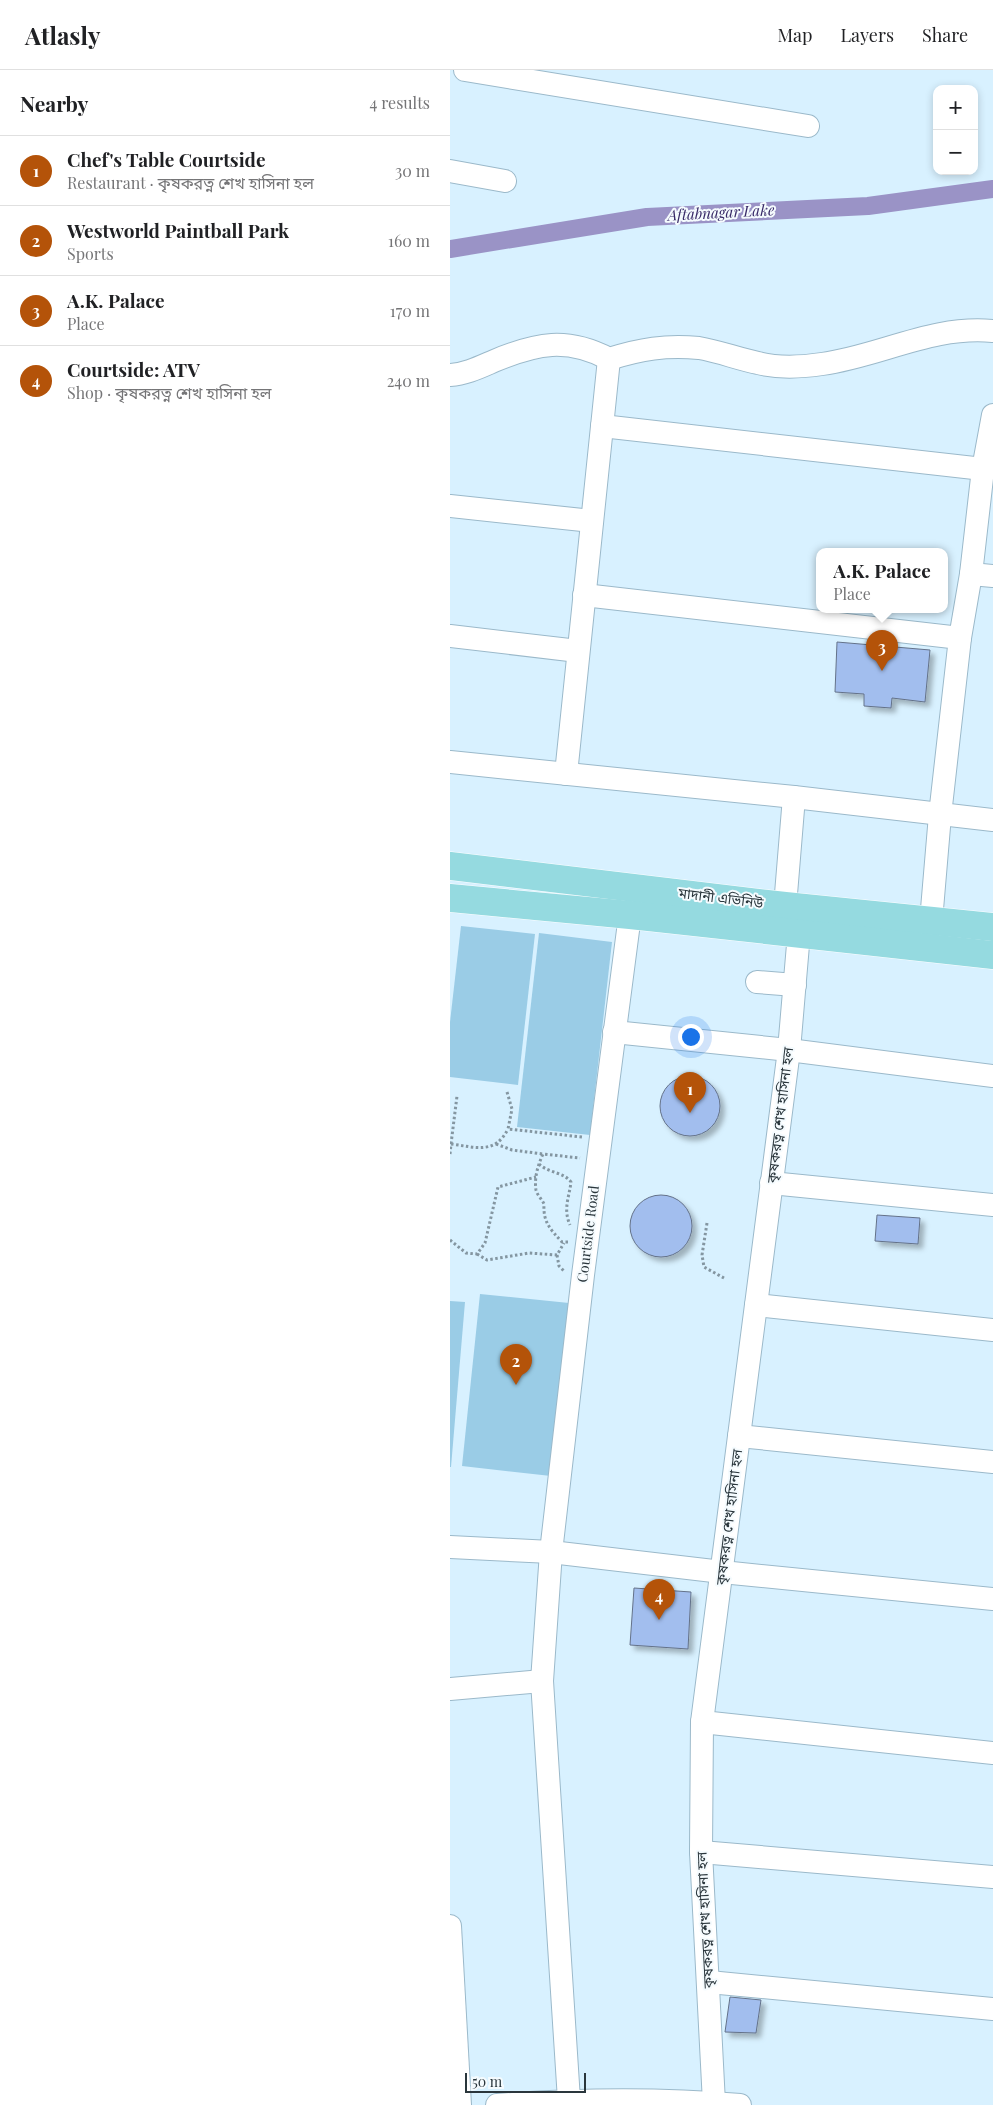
<!DOCTYPE html>
<html lang="en">
<head>
<meta charset="utf-8">
<style>
	:root { --surface:#fff; --page:#f6f6f6; --text:#202124; --muted:#757577; --line:#e0e0e0; --accent:#b45309 }
	body { margin:0; font-family:"Playfair Display","Noto Sans Bengali",serif; background:var(--page); color:var(--text) }
	.controls { position:absolute; right:15px; top:15px; display:grid; overflow:hidden; border-radius:10px; box-shadow:0 2px 8px #0003 }
	.controls button { width:45px; height:45px; display:grid; place-items:center; padding:0; border:0; border-bottom:1px solid var(--line); background:var(--surface); color:var(--text); font:25px sans-serif }
	.scale { position:absolute; left:15px; bottom:12px; width:121px; box-sizing:border-box; padding-left:5px; border:2px solid #2a363c; border-top:0; font-size:14px; line-height:18px; white-space:nowrap; color:#2a363c; -webkit-text-stroke:4px #f5fbfe; paint-order:stroke }
	.you { position:absolute; left:240px; top:966px; width:18px; height:18px; margin:-12px; border:4px solid #fff; border-radius:50%; background:#1a73e8; box-shadow:0 0 0 8px #1a73e833 }
	.badge { display:grid; place-items:center; width:32px; height:32px; border-radius:50%; background:var(--accent); color:#fff; font-size:16px; font-weight:700 }
	.pin { position:absolute; translate:-50% -41px; filter:drop-shadow(0 1px 2px #0008) }
	.pin::after { content:''; position:absolute; top:26px; width:18px; height:15px; background:inherit; clip-path:polygon(0 0,100% 0,50% 100%) }
	.popup { position:absolute; left:366px; top:478px; width:132px; height:65px; box-sizing:border-box; display:grid; place-content:center; border-radius:10px; background:var(--surface); filter:drop-shadow(0 1px 4px #0005); font-size:16px; white-space:nowrap; color:var(--muted) }
	.popup b { font-size:19px; color:var(--text) }
	.popup::after { content:''; position:absolute; left:50%; top:100%; margin-left:-10px; border:10px solid transparent; border-top-color:var(--surface) }
	.list { margin:0; padding:0; list-style:none }
	h2 { display:flex; justify-content:space-between; align-items:center; height:65px; margin:0; padding:0 20px; font-size:21px }
	h2 small { font-size:16px; font-weight:400; color:var(--muted) }
	.list li { display:grid; grid-template-columns:32px 1fr auto; gap:15px; align-items:center; box-sizing:border-box; height:70px; padding:0 20px; border-top:1px solid var(--line) }
	.list b { display:block; font-size:19px; white-space:nowrap }
	.list p { margin:0; font-size:16px; white-space:nowrap; color:var(--muted) }
	.list em { font-size:16px; font-style:normal; color:var(--muted) }
	.map { position:relative; flex:none; width:543px; height:2035px; overflow:hidden }
	header { display:flex; align-items:center; gap:30px; box-sizing:border-box; height:70px; padding:0 25px; background:var(--surface); border-bottom:1px solid var(--line) }
	header strong { font-size:24px }
	nav { display:flex; gap:28px; margin-inline-start:auto; font-size:18px }
	main { display:flex }
	aside { flex:1; background:var(--surface) }
	.map>svg:first-child { display:block }
	.green { fill:#9acce6 }
	.lines { fill:none; stroke-linecap:round; stroke-linejoin:round }
	.canal { stroke:#9a93c6; stroke-width:18 }
	.building { fill:#a2beee; stroke:#647289; filter:url(#shadow) }
	.minor-casing { stroke:#9bb9ca; stroke-width:24 }
	.major-casing { stroke:#fff; stroke-width:29 }
	.path { stroke:#8496a1; stroke-width:3; stroke-dasharray:2.5 2.5; stroke-linecap:butt }
	.minor { stroke:#fff; stroke-width:22 }
	.major { stroke:#95dae0; stroke-width:28 }
	.labels { text-anchor:middle; stroke-width:4; stroke-linejoin:round; paint-order:stroke }
	.street-label { font-size:14px; fill:#2a363c; stroke:#f5fbfe }
	.water-label { font-size:15px; font-style:italic; fill:#372967; stroke:#f5fbfe }
</style>
</head>
<body>
<header>
<strong>Atlasly</strong>
<nav><a>Map</a><a>Layers</a><a>Share</a></nav>
</header>
<main>
<aside>
<h2>Nearby<small>4 results</small></h2>
<ul class="list">
<li><span class="badge">1</span><div><b>Chef's Table Courtside</b><p>Restaurant · কৃষকরত্ন শেখ হাসিনা হল</p></div><em>30 m</em></li>
<li><span class="badge">2</span><div><b>Westworld Paintball Park</b><p>Sports</p></div><em>160 m</em></li>
<li><span class="badge">3</span><div><b>A.K. Palace</b><p>Place</p></div><em>170 m</em></li>
<li><span class="badge">4</span><div><b>Courtside: ATV</b><p>Shop · কৃষকরত্ন শেখ হাসিনা হল</p></div><em>240 m</em></li>
</ul>
</aside>
<div class="map">
<svg width="543" height="2035" viewBox="0 0 543 2035">
	<defs>
		<filter id="shadow"><feDropShadow dx="4.5" dy="4.5" stdDeviation="2.5" flood-color="#0004"/></filter>
	</defs>
	<rect width="100%" height="100%" fill="#d8f1ff"/>
	<g class="green">
		<path d="M11,856l74,8 -17,151 -68,-8v-55z"/>
		<path d="M89,863l73,9 -22,193 -73,-8z"/>
		<path d="M30,1224l89,9 -18,173 -89,-10z"/>
		<path d="M0,1231l15,1 -14,165h-1z"/>
	</g>
	<g class="lines">
		<path class="canal" d="M0,179l197,-32 221,-11 125,-17"/>
	</g>
	<g class="building">
		<path d="M387,572l93,8 -5,52 -33,-4 -1,10 -27,-2v-12l-29,-2z"/>
		<circle cx="240" cy="1036" r="30"/>
		<circle cx="211" cy="1156" r="31"/>
		<path d="M427,1145l43,3 -2,26 -43,-3z"/>
		<path d="M184,1518l57,4 -3,57 -58,-4z"/>
		<path d="M280,1927l31,3 -5,33 -31,-1z"/>
	</g>
	<g class="lines">
		<defs>
			<g id="minor">
				<path d="M15,0l343,56"/>
				<path d="M0,101l55,10"/>
				<path d="M0,305c16,-1 30,-8 44,-14 43,-18 73,-24 115,-2 32,-10 56,-14 90,-11 19,3 39,11 59,15 19,5 44,4 64,1 58,-8 111,-39 171,-33"/>
				<path d="M152,356l381,43"/>
				<path d="M0,436l142,15"/>
				<path d="M521,504l22,2"/>
				<path d="M134,525l376,43"/>
				<path d="M0,566l128,15"/>
				<path d="M0,692l344,35 199,23"/>
				<path d="M116,704l43,-415"/>
				<path d="M335,836l9,-109"/>
				<path d="M481,851l9,-106 20,-177 11,-64 12,-105 10,-54"/>
				<path d="M307,912l38,3"/>
				<path d="M164,962l175,18 204,26"/>
				<path d="M321,1113l222,22"/>
				<path d="M306,1235l237,25"/>
				<path d="M289,1366l254,26"/>
				<path d="M0,1477l101,5 171,20 271,27"/>
				<path d="M0,1619l92,-8"/>
				<path d="M252,1652l291,31"/>
				<path d="M251,1782l292,25"/>
				<path d="M0,1856l10,179"/>
				<path d="M259,1912l284,27"/>
				<path d="M119,2030l-27,-419 9,-129 32,-277 47,-360"/>
				<path d="M264,2033l-13,-251 1,-130 87,-672 10,-117"/>
				<path d="M47,2035c81,-6 163,-7 243,0"/>
			</g>
			<g id="major">
				<path d="M0,796l335,40 208,21"/>
				<path d="M0,828l180,17 363,40"/>
			</g>
		</defs>
		<use href="#minor" class="minor-casing"/>
		<use href="#major" class="major-casing"/>
		<g class="path">
			<path d="M57,1022l5,17 -4,20 74,8"/>
			<path d="M1,1074l6,-48"/>
			<path d="M46,1074l16,6 31,4"/>
			<path d="M0,1084l1,-10c24,3 44,11 57,-15"/>
			<path d="M89,1094c9,9 25,8 32,18 -2,16 -8,27 -1,43"/>
			<path d="M257,1153l-5,32 2,12 20,11"/>
			<path d="M0,1170l16,13 11,1 8,-11 13,-56 38,-10"/>
			<path d="M118,1172h-6c-12,-13 -19,-20 -18,-38 -2,-5 -7,-9 -8,-14 -2,-12 2,-25 7,-36l37,4"/>
			<path d="M27,1184l10,6 42,-7 28,2 7,-12"/>
			<path d="M107,1185l2,11 6,6"/>
		</g>
		<use href="#minor" class="minor"/>
		<use href="#major" class="major"/>
	</g>
	<g class="labels">
		<g class="street-label">
			<text transform="translate(271 828) rotate(7)" y="5">মাদানী এভিনিউ</text>
			<text transform="translate(330 1045) rotate(-83)" y="5">কৃষকরত্ন শেখ হাসিনা হল</text>
			<text transform="translate(138 1164) rotate(-83)" y="5">Courtside Road</text>
			<text transform="translate(279 1447) rotate(-83)" y="5">কৃষকরত্ন শেখ হাসিনা হল</text>
			<text transform="translate(255 1850) rotate(-93)" y="5">কৃষকরত্ন শেখ হাসিনা হল</text>
		</g>
		<g class="water-label">
			<text transform="translate(271 143) rotate(-3)" y="5">Aftabnagar Lake</text>
		</g>
	</g>
</svg>
<div class="controls">
<button>+</button>
<button>−</button>
</div>
<div class="scale">50 m</div>
<div class="you"></div>
<div class="pin badge" style="left:240px;top:1043px">1</div>
<div class="pin badge" style="left:66px;top:1315px">2</div>
<div class="pin badge" style="left:432px;top:601px">3</div>
<div class="popup"><b>A.K. Palace</b>Place</div>
<div class="pin badge" style="left:209px;top:1550px">4</div>
</div>
</main>
</body>
</html>
